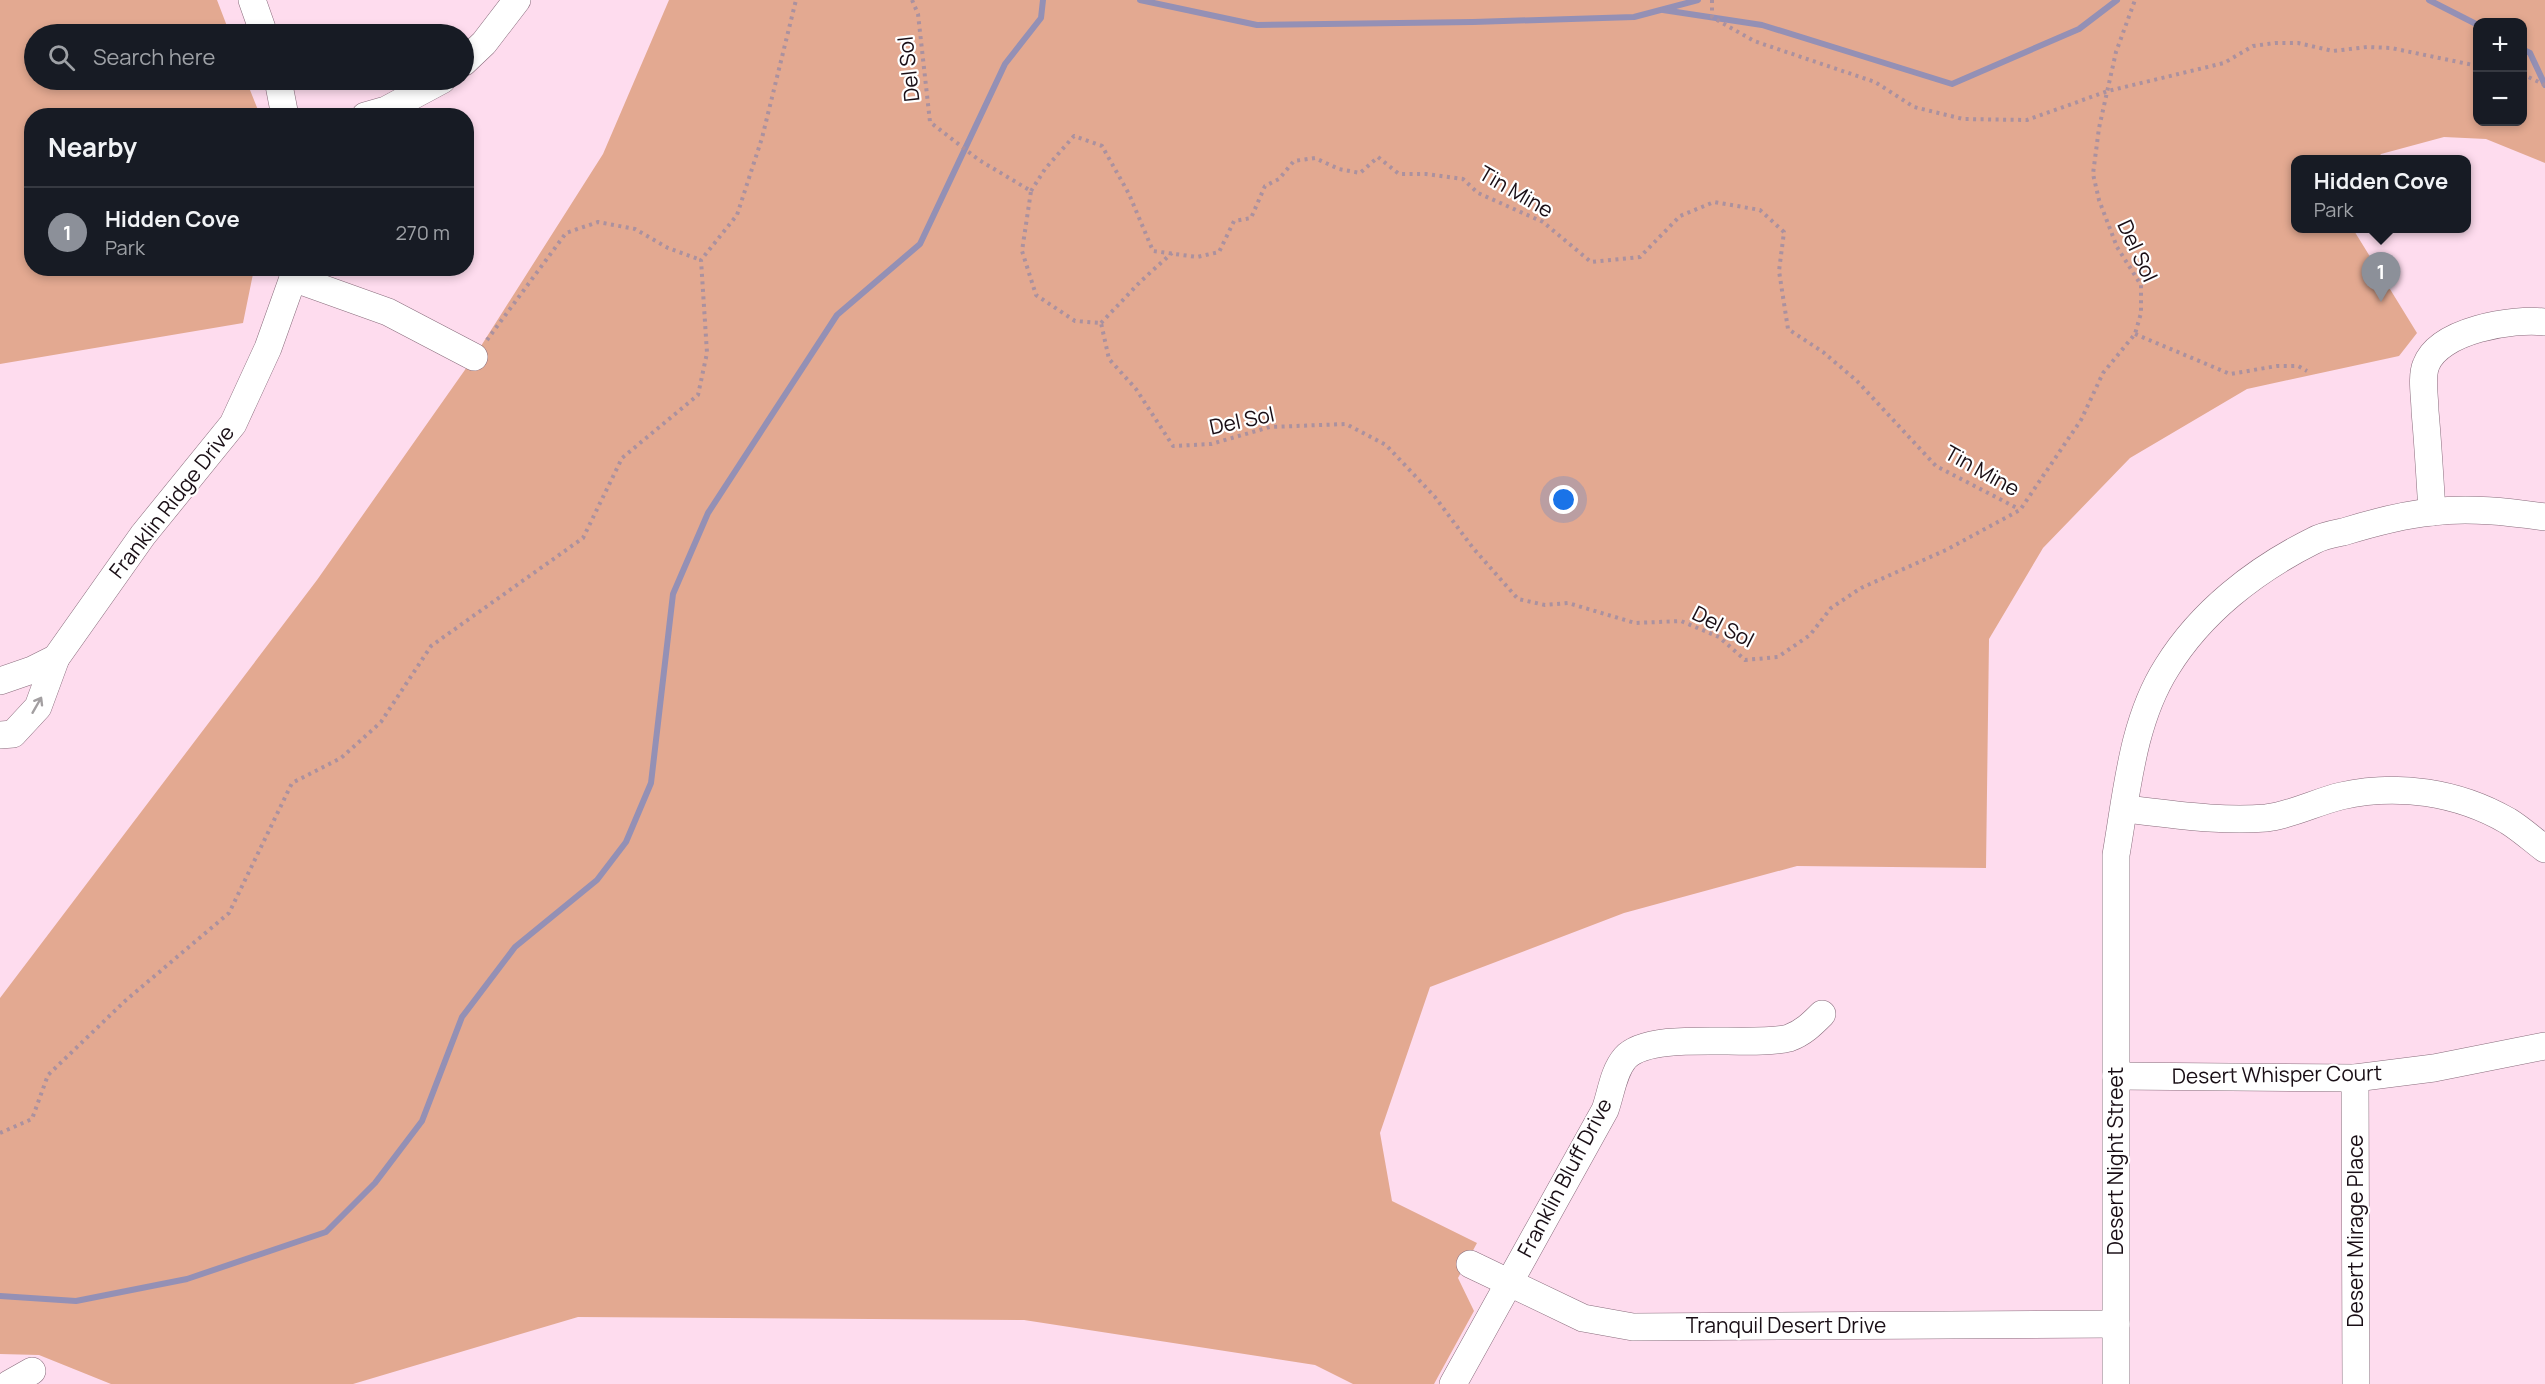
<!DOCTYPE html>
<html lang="en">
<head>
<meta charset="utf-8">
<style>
	:root { --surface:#171b24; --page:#242831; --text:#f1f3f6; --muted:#9ea1a6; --line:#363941; --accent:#8c9099 }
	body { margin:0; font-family:Manrope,sans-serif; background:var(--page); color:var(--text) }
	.controls { position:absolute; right:18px; top:18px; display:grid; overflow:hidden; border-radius:12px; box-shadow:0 3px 9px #0003 }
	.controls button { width:54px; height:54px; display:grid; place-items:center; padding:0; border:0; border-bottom:2px solid var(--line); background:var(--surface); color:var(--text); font:30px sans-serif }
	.you { position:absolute; left:1564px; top:500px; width:21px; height:21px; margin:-15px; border:4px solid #fff; border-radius:50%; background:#1a73e8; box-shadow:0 0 0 9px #1a73e833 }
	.badge { display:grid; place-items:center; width:39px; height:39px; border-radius:50%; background:var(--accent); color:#fff; font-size:20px; font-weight:700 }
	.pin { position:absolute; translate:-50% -50px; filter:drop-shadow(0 2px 3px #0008) }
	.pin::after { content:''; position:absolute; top:32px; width:21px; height:18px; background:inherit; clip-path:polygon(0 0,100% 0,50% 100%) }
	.popup { position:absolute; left:2291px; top:155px; width:180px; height:78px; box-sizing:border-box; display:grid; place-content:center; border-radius:12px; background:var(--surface); filter:drop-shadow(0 2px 4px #0005); font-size:20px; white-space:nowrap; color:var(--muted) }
	.popup b { font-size:22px; color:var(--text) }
	.popup::after { content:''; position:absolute; left:50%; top:100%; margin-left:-12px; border:12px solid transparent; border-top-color:var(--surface) }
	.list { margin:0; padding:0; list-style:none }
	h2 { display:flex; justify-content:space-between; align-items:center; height:78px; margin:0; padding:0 24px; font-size:26px }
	h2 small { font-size:20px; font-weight:400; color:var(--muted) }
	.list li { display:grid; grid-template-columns:39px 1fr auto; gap:18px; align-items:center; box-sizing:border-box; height:90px; padding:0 24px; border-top:2px solid var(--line) }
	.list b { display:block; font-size:22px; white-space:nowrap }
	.list p { margin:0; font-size:20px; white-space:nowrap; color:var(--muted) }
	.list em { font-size:20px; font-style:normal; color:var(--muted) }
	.icon { flex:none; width:33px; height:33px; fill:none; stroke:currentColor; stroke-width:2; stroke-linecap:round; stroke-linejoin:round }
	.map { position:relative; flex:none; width:2545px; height:1384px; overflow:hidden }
	.search { position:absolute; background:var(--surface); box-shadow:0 3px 9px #0003; left:24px; top:24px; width:450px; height:66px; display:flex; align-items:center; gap:15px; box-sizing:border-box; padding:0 21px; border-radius:33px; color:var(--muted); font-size:22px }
	.panel { position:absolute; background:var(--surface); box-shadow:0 3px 9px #0003; left:24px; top:108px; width:450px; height:168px; border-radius:24px }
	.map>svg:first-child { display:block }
	.green { fill:#e3a991; fill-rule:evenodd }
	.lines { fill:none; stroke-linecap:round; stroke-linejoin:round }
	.stream { stroke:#9490b5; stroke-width:6 }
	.minor-casing { stroke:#896c7c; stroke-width:28 }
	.path { stroke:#ab919f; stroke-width:4; stroke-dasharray:3 4.5; stroke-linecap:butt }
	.minor { stroke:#fff; stroke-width:27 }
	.oneway { stroke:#a39fa1 }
	.labels { text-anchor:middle; stroke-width:4.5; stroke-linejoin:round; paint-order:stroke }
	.street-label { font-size:21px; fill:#190e15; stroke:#fff }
</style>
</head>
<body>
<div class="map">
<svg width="2545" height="1384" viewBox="0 0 2545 1384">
	<rect width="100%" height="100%" fill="#fedcee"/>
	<g class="green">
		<path d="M0,0h217l13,34h-196v46h212l14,35 -228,1v152l222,1 -11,54 -243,41z"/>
		<path d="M669,0h1876v163l-59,-24 -42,-2 -63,17 -4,5 -81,1v68l57,1 64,104 -18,23 -152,33 -117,69 -87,90 -54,91 -3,229 -189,-2 -173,47 -194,74 -50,146 12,68 85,42 -19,35 16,33 -40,73h-81l-38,-19 -291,-45 -446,-3 -225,67h-242l-72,-29 -39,-1v-356l317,-418 157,-223 129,-203zM2478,22h44v100h-44z"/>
	</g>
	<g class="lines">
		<g class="stream">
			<path d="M1140,0l117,25 216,-3 161,-5 64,-17"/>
			<path d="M2429,0l49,25"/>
			<path d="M1663,10l99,15 190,59 127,-55 38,-29"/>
			<path d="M2522,49l8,4 15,32"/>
			<path d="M0,1296l76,5 111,-22 139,-47 49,-49 47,-62 40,-104 53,-70 82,-67 29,-38 25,-59 22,-189 35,-81 129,-198 83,-71 85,-180 36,-46 2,-18"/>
		</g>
		<defs>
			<g id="minor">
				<path d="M252,0l12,34"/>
				<path d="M464,62l20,-19 33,-43"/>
				<path d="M278,80l7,36"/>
				<path d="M365,116l21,-6 56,-30"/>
				<path d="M293,278l95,34 86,45"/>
				<path d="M2432,512c-2,-34 -4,-68 -7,-101 0,-13 -4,-34 1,-46 13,-35 87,-47 119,-43"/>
				<path d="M0,681l32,-11 24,-12"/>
				<path d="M0,735l13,-1 25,-27 18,-49 87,-123 90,-111 35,-76 25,-70 1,-10"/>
				<path d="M2125,809c47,5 94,13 141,9 26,-3 50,-16 75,-22 56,-13 117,-4 167,25 13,8 25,19 37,28"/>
				<path d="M2116,1076l239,2 79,-10 111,-22"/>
				<path d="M2355,1078l1,306"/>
				<path d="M1470,1264l113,54 50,9 483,-3"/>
				<path d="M9,1384l23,-13"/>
				<path d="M1453,1384l152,-274c6,-16 8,-38 20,-52 26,-29 127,-10 164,-20 14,-5 23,-14 33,-24"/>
				<path d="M2116,1384v-529c11,-63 16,-133 51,-188 34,-55 88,-97 146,-126 9,-5 20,-7 30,-9 29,-9 59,-17 89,-20 37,-5 77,0 113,5"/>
			</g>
		</defs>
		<use href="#minor" class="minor-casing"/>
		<g class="path">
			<path d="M912,0l6,14 12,108 49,38 52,31 -9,60 14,44 39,26 26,2 8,36 27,30 37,57 38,-2 59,-17 76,-3 40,21 49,52 38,51 45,51 27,6 23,-2 67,20 46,-2 38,16 26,23 33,-3 32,-22 21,-27 30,-20 85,-38 74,-40 61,-90 22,-47 32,-39 6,-21v-28l-24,-38 -18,-47 -6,-26 6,-46 17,-76 19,-52"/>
			<path d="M1712,0v17l42,24 121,41 39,25 49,12 64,1 81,-29 116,-28 29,-17 22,-3h23l35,8 34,-4 24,1 87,18"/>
			<path d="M2522,74l23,11"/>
			<path d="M1031,191l14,-22 29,-33 28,10 27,48 24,57 44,6 22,-5 15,-31 17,-3 14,-32 14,-7 15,-18 21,-3 24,11 21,4 18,-16 21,17h27l37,5 15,14 65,29 48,40 49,-5 40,-41 34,-14 46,8 24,22 -5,39 9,58 35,23 34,29 79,85 83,43"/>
			<path d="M1101,323l40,-42 31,-28"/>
			<path d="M2135,334l95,40 47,-8h21l9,5"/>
			<path d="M487,340l79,-107 32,-11 37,7 33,19 33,12"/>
			<path d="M0,1133l32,-14 16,-44 77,-74 104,-88 63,-130 49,-25 40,-36 50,-76 152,-108 39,-80 76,-63 9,-42 -6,-93 36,-45 25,-77 34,-138"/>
		</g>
		<use href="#minor" class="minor"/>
	</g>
	<defs><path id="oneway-shaft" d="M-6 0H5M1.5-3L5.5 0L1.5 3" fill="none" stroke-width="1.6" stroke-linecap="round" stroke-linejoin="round" transform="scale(1.5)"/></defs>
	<use class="oneway" href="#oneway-shaft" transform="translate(37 705) rotate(-60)"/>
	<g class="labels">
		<g class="street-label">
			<text transform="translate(909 69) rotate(-96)" y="7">Del Sol</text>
			<text transform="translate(1516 192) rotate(30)" y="7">Tin Mine</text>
			<text transform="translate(2137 251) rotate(65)" y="7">Del Sol</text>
			<text transform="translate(1242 421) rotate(-12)" y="7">Del Sol</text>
			<text transform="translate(1982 471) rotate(29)" y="7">Tin Mine</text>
			<text transform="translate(172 502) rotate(-52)" y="7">Franklin Ridge Drive</text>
			<text transform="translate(1723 627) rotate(27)" y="7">Del Sol</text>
			<text transform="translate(2277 1075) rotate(-1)" y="7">Desert Whisper Court</text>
			<text transform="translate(2116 1161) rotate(-90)" y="7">Desert Night Street</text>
			<text transform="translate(1565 1178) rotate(-62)" y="7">Franklin Bluff Drive</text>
			<text transform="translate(2356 1231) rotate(-90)" y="7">Desert Mirage Place</text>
			<text x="1786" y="1333">Tranquil Desert Drive</text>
		</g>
	</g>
</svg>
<div class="controls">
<button>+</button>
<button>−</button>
</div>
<div class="you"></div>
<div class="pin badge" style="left:2381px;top:302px">1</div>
<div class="popup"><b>Hidden Cove</b>Park</div>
<div class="search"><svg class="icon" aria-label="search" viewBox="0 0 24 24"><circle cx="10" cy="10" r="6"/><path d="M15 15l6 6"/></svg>Search here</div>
<section class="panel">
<h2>Nearby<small></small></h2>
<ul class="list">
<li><span class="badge">1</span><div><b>Hidden Cove</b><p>Park</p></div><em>270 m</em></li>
</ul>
</section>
</div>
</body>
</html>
